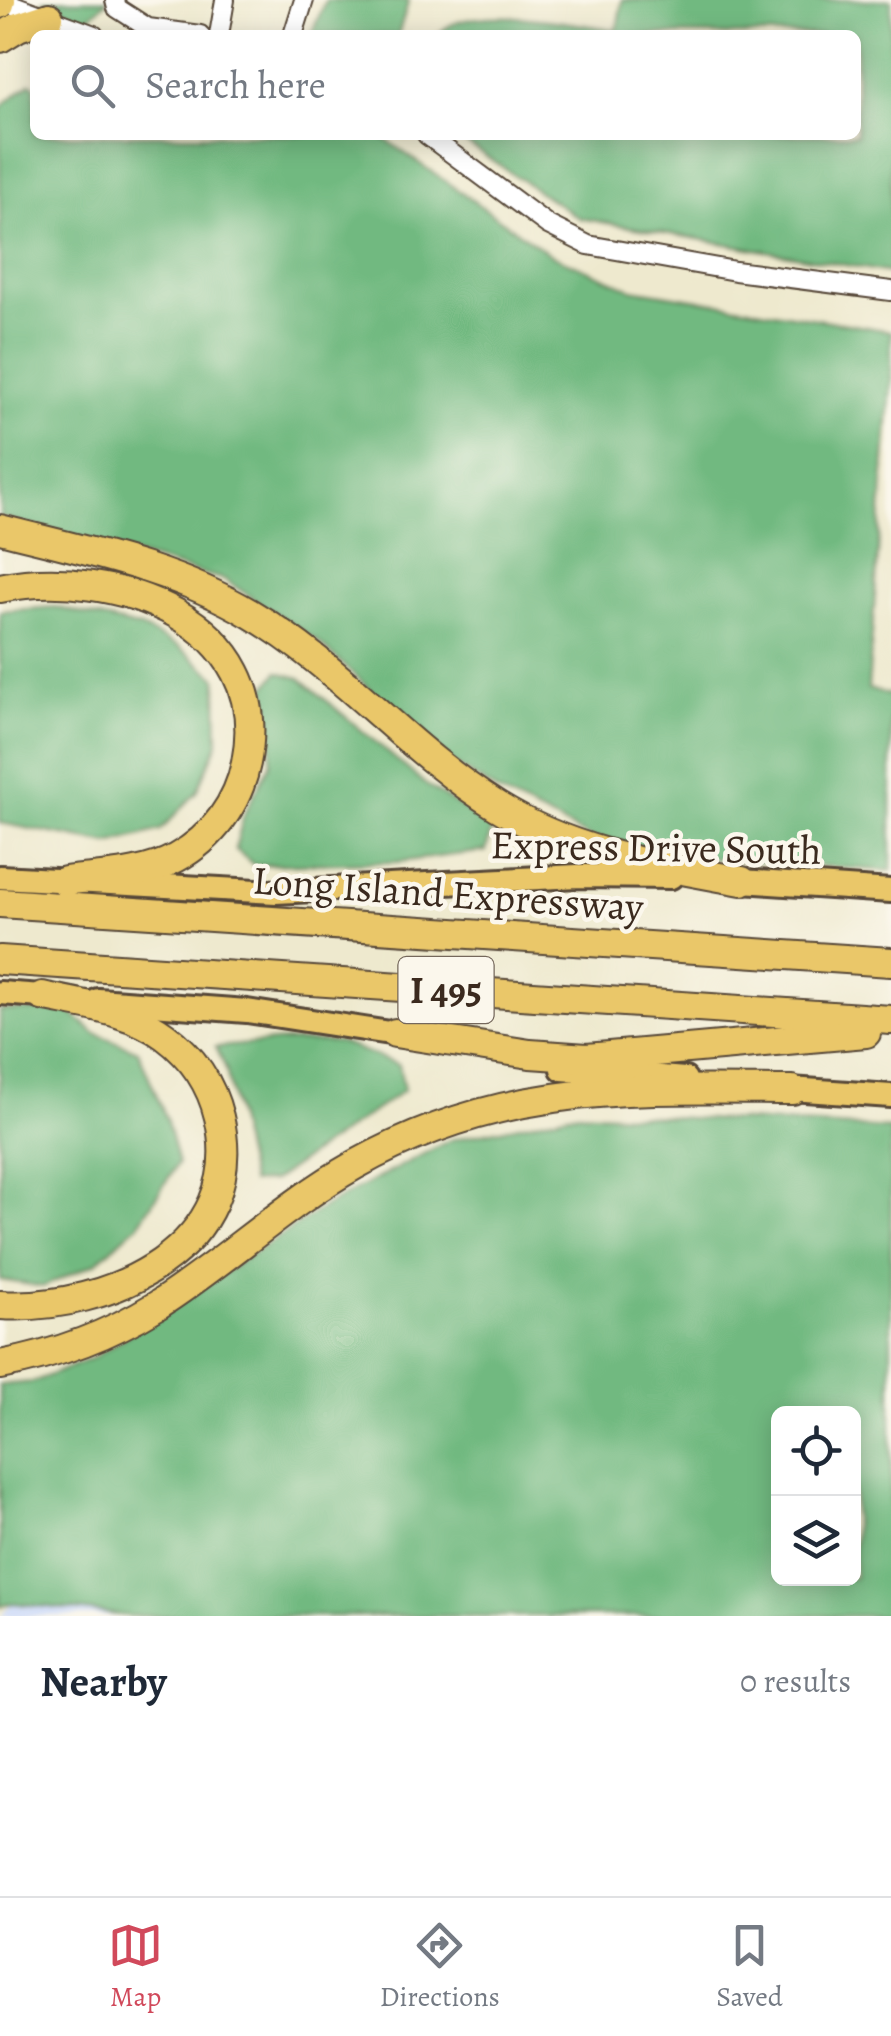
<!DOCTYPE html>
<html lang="en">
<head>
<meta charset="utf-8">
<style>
	:root { --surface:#fff; --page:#f2f2f3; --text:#1f2937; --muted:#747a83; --line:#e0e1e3; --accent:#d1495b }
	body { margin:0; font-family:Alegreya,serif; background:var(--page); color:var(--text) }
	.controls { position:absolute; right:30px; bottom:30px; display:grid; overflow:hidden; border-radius:15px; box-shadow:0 5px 25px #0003 }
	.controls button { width:90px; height:90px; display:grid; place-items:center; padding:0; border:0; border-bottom:2px solid var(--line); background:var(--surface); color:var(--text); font:50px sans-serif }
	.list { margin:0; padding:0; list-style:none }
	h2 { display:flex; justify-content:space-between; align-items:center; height:130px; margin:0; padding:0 40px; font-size:42px }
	h2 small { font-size:32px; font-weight:400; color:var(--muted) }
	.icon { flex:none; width:55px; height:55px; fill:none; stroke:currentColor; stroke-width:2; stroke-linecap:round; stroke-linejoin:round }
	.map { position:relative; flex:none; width:891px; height:1616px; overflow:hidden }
	.search { position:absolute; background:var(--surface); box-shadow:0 5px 25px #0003; left:30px; right:30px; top:30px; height:110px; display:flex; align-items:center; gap:25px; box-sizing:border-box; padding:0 35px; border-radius:15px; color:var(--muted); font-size:38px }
	.sheet { height:280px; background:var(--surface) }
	nav { display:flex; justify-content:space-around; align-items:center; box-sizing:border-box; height:140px; border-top:2px solid var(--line); background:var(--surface); font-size:28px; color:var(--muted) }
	nav a { display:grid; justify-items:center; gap:5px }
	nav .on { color:var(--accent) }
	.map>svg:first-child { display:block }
	.built { fill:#cedbfa }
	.forest { fill:#71b980; stroke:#56724f; stroke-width:2.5; fill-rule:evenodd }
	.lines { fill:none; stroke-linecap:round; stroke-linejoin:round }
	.minor-casing { stroke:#564738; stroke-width:22 }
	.major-casing { stroke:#564738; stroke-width:28 }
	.highway-casing { stroke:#564738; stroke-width:32 }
	.minor { stroke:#fff; stroke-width:18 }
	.major { stroke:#eac769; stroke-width:22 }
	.highway { stroke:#eac769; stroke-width:28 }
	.labels { text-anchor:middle; stroke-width:9; stroke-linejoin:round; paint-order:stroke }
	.shield { fill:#fbf7ec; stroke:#75685c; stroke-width:2.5 }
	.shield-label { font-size:38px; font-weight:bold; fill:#3b2a1e }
	.street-label { font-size:40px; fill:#3b2a1e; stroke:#fbf7ec }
</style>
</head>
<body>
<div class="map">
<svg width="891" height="1616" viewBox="0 0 891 1616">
	<rect width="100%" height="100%" fill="#fbf7ec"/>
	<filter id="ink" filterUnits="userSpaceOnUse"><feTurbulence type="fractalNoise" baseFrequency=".01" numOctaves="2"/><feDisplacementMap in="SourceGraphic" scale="20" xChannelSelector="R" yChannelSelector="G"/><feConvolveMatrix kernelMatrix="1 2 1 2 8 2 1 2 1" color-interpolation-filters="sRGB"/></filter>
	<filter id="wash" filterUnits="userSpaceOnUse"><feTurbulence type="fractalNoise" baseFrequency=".0048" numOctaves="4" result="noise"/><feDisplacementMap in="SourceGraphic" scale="40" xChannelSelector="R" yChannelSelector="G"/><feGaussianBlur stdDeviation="2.25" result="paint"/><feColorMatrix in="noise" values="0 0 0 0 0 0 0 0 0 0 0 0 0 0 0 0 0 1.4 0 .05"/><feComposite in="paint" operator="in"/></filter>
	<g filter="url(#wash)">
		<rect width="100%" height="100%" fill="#eee9ce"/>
		<path class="built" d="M12,1603l118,13h-129z"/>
		<g class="forest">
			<path d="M42,0h64l1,1 -20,18z"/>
			<path d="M326,0h83l-11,35h-87z"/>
			<path d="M622,0h269v273l-312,-55 -125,-83h402v-100h-418c26,-35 139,-10 179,-5z"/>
			<path d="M31,83l4,3v49h344l172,120 81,34 259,42v49l-23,309 23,6v176l-218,-15 -82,-18 -90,-44 -53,-34 -132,-120 -91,-60 -225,-63v-402l1,-9z"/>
			<path d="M55,607l86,21 38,19 38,31 1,65 -21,49 -36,38 -52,14 -109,-21v-212z"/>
			<path d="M278,672l22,6 125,106 67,44 -6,23 -89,11 -143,3 -19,-16 9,-35 26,-50 2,-29 -6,-48z"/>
			<path d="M0,1010l69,1 26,22 43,18 28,67 12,45 -40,62 -42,38 -53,24 -43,-7z"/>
			<path d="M286,1041l53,1 60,23 5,25 -131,91 -22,2 -25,-114 -10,-22z"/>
			<path d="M578,1112l313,17v487h-761l-118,-13 -12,4v-222l33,-3 60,-24 234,-153 123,-65zM778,1414h76v164h-76z"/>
		</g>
	</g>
	<g filter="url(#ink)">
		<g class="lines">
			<defs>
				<g id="minor">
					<path d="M0,0l94,35"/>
					<path d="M115,0l2,8 31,20 52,7"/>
					<path d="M219,35l6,-35"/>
					<path d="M293,35l11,-35"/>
					<path d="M427,135l121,90 40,20 147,26 156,20"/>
				</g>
				<g id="major">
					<path d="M0,877l276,15 301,-16 94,1"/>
					<path d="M727,880l164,11"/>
					<path d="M0,993l56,4"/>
					<path d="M98,1000l149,11 162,25"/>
					<path d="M562,1069l123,10"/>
					<path d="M776,1088l115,8"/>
				</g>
				<g id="highway">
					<path d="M0,4l1,-4"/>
					<path d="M0,38l18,-11 31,-10"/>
					<path d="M0,529c86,22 174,39 251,85 90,53 157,137 246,192 77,48 157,59 245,75"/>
					<path d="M0,588c112,-23 275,32 246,175 -8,40 -33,75 -70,95 -33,18 -74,18 -111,23"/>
					<path d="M0,903l891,59"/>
					<path d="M0,960l891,60"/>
					<path d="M395,1033l135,21 57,4 279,-25"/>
					<path d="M0,1305c108,7 250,-58 219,-188 -8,-33 -27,-61 -54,-81 -35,-26 -82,-31 -123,-40"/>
					<path d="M0,1365c54,-10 109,-30 156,-59 68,-43 128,-101 199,-141 149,-83 273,-76 437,-75"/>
				</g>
			</defs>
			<use href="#minor" class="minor-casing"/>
			<use href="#major" class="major-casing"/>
			<use href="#highway" class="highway-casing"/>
			<use href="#minor" class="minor"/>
			<use href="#major" class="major"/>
			<use href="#highway" class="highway"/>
		</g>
	</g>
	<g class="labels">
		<rect class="shield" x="398.5" y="957" width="95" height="66" rx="8"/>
		<g class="shield-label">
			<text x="446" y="1003">I 495</text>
		</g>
		<g class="street-label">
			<text transform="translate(656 847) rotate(1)" y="14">Express Drive South</text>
			<text transform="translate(448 893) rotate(4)" y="14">Long Island Expressway</text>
		</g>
	</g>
</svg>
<div class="controls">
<button><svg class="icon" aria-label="locate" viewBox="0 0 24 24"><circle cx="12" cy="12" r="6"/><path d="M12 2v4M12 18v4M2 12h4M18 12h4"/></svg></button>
<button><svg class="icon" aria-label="layers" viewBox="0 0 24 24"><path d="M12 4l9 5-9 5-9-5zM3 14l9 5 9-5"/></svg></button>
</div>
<div class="search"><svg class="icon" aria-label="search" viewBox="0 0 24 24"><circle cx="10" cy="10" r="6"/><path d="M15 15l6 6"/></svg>Search here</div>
</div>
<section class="sheet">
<h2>Nearby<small>0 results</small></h2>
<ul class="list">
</ul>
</section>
<nav>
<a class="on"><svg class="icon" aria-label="map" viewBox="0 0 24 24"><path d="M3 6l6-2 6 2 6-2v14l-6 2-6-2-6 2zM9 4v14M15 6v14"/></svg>Map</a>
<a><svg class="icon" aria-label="directions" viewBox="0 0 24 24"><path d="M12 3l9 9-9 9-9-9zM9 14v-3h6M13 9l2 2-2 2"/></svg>Directions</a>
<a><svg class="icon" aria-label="saved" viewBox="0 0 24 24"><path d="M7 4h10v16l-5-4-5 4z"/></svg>Saved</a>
</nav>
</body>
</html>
